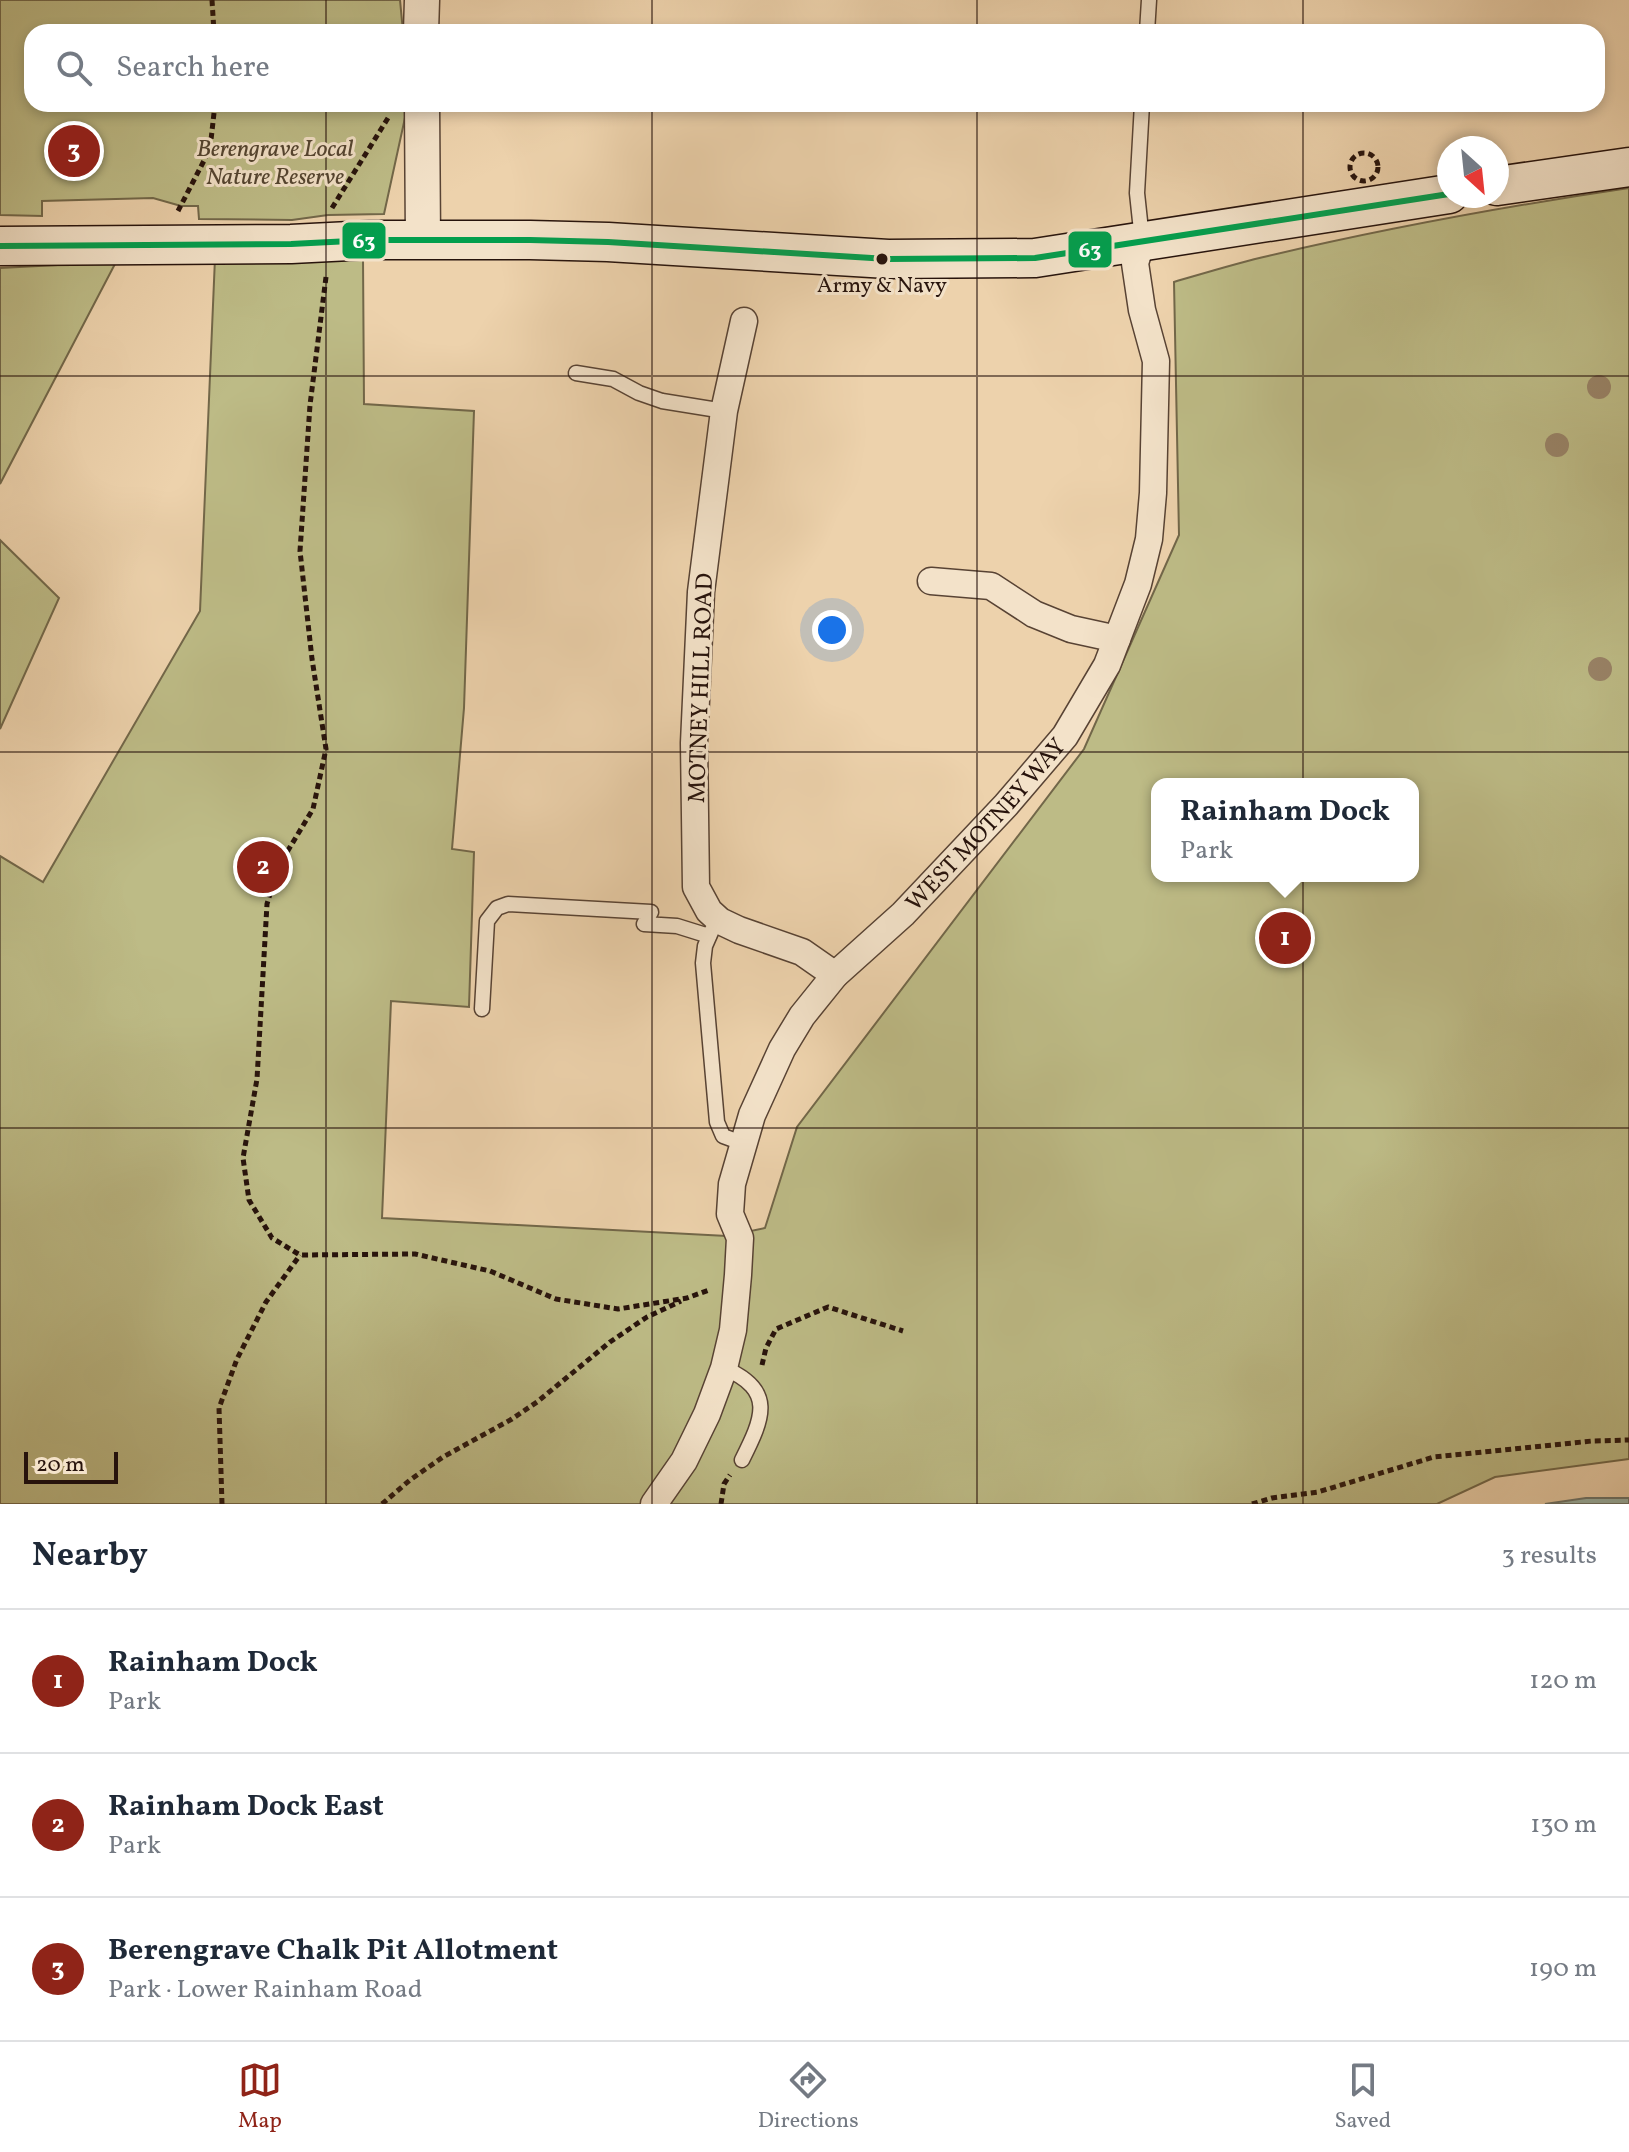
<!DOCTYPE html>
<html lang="en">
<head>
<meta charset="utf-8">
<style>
	:root { --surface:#fff; --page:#f6f6f7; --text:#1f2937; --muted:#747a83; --line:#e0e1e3; --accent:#8f2418 }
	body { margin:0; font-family:Vollkorn,serif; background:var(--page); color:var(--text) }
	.compass { position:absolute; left:1437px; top:136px; width:72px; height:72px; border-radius:50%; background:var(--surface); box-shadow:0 4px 12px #0003; rotate:153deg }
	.scale { position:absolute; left:24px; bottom:20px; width:94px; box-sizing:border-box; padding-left:8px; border:4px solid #27130c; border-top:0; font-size:22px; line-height:28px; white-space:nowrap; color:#27130c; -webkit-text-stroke:6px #f3e2c9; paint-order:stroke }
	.you { position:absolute; left:832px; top:630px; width:28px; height:28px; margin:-20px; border:6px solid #fff; border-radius:50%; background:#1a73e8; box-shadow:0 0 0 12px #1a73e833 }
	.badge { display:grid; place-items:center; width:52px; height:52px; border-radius:50%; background:var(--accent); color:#fff; font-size:26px; font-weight:700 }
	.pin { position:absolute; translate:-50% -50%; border:4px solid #fff; box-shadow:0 2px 8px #0006 }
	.popup { position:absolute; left:1151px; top:778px; width:268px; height:104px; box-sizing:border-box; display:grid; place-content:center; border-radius:16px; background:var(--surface); filter:drop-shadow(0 2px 6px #0005); font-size:26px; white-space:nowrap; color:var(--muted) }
	.popup b { font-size:30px; color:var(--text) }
	.popup::after { content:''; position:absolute; left:50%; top:100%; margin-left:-16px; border:16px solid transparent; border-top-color:var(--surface) }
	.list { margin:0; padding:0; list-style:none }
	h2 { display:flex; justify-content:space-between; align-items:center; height:104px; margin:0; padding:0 32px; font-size:34px }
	h2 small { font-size:26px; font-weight:400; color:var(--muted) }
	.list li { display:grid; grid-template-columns:52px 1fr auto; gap:24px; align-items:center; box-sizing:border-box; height:144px; padding:0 32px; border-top:2px solid var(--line) }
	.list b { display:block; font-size:30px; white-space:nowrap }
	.list p { margin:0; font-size:26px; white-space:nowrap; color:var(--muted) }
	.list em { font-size:26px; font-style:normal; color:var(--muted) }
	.icon { flex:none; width:44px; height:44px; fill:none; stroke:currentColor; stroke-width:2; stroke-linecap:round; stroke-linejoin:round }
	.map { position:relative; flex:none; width:1629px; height:1504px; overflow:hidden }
	.search { position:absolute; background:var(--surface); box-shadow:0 4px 12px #0003; left:24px; right:24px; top:24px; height:88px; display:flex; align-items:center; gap:20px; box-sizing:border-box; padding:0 28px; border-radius:24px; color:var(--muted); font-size:30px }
	.sheet { height:536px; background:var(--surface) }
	nav { display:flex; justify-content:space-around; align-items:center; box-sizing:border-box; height:112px; border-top:2px solid var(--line); background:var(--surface); font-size:22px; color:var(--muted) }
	nav a { display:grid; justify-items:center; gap:4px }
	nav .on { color:var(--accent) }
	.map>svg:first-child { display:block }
	.green { fill:#bdbb86; stroke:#726749; stroke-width:2; fill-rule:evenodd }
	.water { fill:#99b7ad; stroke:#6b756d; stroke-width:2 }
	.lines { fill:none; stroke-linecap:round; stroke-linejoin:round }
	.service-casing { stroke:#584334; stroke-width:17 }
	.minor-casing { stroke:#584334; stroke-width:29 }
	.tertiary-casing { stroke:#584334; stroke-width:37 }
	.secondary-casing { stroke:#27130c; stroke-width:41 }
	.path { stroke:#27130c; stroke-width:5; stroke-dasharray:6 4; stroke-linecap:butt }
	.service { stroke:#f3e2c9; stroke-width:14 }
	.minor { stroke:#f3e2c9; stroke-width:26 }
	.tertiary { stroke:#f3e2c9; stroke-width:34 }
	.secondary { stroke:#f3e2c9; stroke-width:38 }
	.bus-1-casing { stroke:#f3e2c9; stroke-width:12 }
	.bus-1 { stroke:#029f4e; stroke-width:6 }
	.tree { fill:#998468 }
	.grid { fill:none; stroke:#27130c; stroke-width:2; stroke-opacity:0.55 }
	.bus-dot { fill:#27130c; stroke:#f3e2c9; stroke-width:3 }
	.labels { text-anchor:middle; stroke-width:6; stroke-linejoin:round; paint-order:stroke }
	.bus-label { font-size:22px; fill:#27130c; stroke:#f3e2c9 }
	.park-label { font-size:24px; font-style:italic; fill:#544531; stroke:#f3e2c9 }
	.street-label { font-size:24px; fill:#27130c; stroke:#f3e2c9 }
	.line-badge { stroke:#f3e2c9; stroke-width:3 }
	.badge-label { font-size:22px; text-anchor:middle; font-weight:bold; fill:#fff }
</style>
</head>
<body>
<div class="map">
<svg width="1629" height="1504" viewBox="0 0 1629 1504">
	<rect width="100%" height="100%" fill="#edd2ac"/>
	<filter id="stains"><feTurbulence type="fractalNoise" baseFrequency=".0025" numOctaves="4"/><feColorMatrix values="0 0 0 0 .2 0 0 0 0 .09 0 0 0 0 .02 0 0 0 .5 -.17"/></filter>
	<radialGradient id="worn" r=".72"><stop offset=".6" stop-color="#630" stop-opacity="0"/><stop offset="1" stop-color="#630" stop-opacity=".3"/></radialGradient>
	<g class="green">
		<path d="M0,0h400l3,32h-371v72h376l-24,110 -56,1 -36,5 -93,-1 -1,-13h-17l-28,-8 -111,3v15l-42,-1z"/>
		<path d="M1629,188v1271l-134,18 -58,27h-1437v-648l43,26 157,-271 15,-353h148l1,146 110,7 -10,297 -12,141 22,3 -5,155 -78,-6 -9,217 345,18 38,-8 32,-101 287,-378 95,-214 -5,-253c31,-9 63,-19 94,-26 119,-28 240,-50 361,-68zM1157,784h256v92h-256z"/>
		<path d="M116,262l-116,222v-216z"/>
		<path d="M0,540l59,58 -59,131z"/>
	</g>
	<path class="water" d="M1586,1498h43v6h-84z"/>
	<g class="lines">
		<defs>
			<g id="service">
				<path d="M1147,32l2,-32"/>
				<path d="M1142,240l-5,-47 5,-89"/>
				<path d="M576,373l37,6 26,14 23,8 62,10"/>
				<path d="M712,930l-7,16 -2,17 14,159 6,14 19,7"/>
				<path d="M482,1009l5,-88 10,-13 11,-4 143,8 -7,12 33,2 32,10"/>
				<path d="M724,1368c52,22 39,50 18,92"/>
			</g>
			<g id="minor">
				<path d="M744,321l-20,90 -23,181 -7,151 2,144 13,24 11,10 19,9 63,22 33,23"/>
				<path d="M931,581l60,5 43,28 37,15 46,10"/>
				<path id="s1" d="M654,1504l30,-43 23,-47 17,-46 9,-38 5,-55 2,-37 -10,-24 2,-30 20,-69 30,-66 20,-33 33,-41 68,-61 103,-109 59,-69 42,-71 31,-81 11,-45 4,-46 3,-132 -14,-51 -7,-47 7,-22"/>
			</g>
			<g id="tertiary">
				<path d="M421,32l1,-32"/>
				<path d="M422,104l1,136"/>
			</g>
			<g id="secondary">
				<path d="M1497,186l132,-19"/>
				<path d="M0,246l291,-2 79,-4h160l78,2 280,17 147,-1 414,-64"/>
			</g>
		</defs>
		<use href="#service" class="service-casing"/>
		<use href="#minor" class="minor-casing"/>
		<use href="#tertiary" class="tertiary-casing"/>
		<use href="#secondary" class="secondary-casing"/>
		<g class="path">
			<path d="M212,0l2,32"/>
			<circle cx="1364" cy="167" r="14"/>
			<path d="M332,208l56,-90"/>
			<path d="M178,211l32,-62 5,-45"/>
			<path d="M326,277l-16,128 -10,146 12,108 14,90 -13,60 -35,58 -11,37 -10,175 -14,79 6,42 23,38 28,17 115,-1 75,17 66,28 62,10 69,-11 22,-8"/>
			<path d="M762,1365l4,-17 10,-19 52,-22 75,24"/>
			<path d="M222,1504l-3,-96 18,-49 29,-57 34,-47"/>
			<path d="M382,1504l28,-24 33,-23 69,-38 25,-17 73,-60 37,-25 34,-16"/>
			<path d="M721,1504l3,-20 6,-9"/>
			<path d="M1252,1504l20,-6 46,-6 116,-35 158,-16 37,-1"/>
		</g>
		<use href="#service" class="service"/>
		<use href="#minor" class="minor"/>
		<use href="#tertiary" class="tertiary"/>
		<use href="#secondary" class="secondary"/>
		<defs>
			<path id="bus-1" d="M0,246l291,-2 79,-4h160l78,2 280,17 147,-1 414,-64"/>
		</defs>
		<use href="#bus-1" class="bus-1-casing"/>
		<use href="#bus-1" class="bus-1"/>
	</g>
	<g class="tree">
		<circle cx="1599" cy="387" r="12"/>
		<circle cx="1557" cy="445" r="12"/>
		<circle cx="1600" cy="669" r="12"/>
	</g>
	<path class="grid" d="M326,0v32M652,0v32M977,0v32M1303,0v32M326,104v1400M652,104v1400M977,104v1400M1303,104v1400M0,376h1629M0,752h1629M0,1128h1629"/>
	<circle class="bus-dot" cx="882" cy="259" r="7"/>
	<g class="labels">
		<g class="bus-label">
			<text x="882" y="292">Army &amp; Navy</text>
		</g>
		<g class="park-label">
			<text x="275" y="156">Berengrave Local<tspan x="275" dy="28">Nature Reserve</tspan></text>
		</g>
		<g class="street-label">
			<text transform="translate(700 688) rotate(-88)" y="8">MOTNEY HILL ROAD</text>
			<text dy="8" stroke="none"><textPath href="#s1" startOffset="790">WEST MOTNEY WAY</textPath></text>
		</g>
	</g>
	<g class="line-badge">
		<rect x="341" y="221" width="46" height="39" rx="8" fill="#029f4e"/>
		<rect x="1067" y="230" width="46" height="39" rx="8" fill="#029f4e"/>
	</g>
	<g class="badge-label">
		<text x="364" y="248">63</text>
		<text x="1090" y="257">63</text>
	</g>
	<rect width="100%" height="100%" filter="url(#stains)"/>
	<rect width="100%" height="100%" fill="url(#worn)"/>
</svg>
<svg class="compass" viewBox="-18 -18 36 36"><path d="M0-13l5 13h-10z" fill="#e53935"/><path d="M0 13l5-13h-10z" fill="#747a83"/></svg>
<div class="scale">20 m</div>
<div class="you"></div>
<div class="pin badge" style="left:1285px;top:938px">1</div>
<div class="popup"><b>Rainham Dock</b>Park</div>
<div class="pin badge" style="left:263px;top:867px">2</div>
<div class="pin badge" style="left:74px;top:151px">3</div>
<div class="search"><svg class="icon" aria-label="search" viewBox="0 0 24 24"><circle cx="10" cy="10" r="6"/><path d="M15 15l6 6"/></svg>Search here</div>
</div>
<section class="sheet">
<h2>Nearby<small>3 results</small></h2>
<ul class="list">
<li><span class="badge">1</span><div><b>Rainham Dock</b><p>Park</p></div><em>120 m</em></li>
<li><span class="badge">2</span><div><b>Rainham Dock East</b><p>Park</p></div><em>130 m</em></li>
<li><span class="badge">3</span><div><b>Berengrave Chalk Pit Allotment</b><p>Park · Lower Rainham Road</p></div><em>190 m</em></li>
</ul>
</section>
<nav>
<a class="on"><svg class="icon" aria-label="map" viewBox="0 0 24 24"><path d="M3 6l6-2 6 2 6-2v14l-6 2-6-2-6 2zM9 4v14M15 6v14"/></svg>Map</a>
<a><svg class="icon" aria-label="directions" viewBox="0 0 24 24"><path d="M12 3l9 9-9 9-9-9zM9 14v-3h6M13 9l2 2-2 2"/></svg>Directions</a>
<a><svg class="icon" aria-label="saved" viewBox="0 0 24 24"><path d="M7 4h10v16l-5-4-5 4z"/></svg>Saved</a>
</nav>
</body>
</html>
